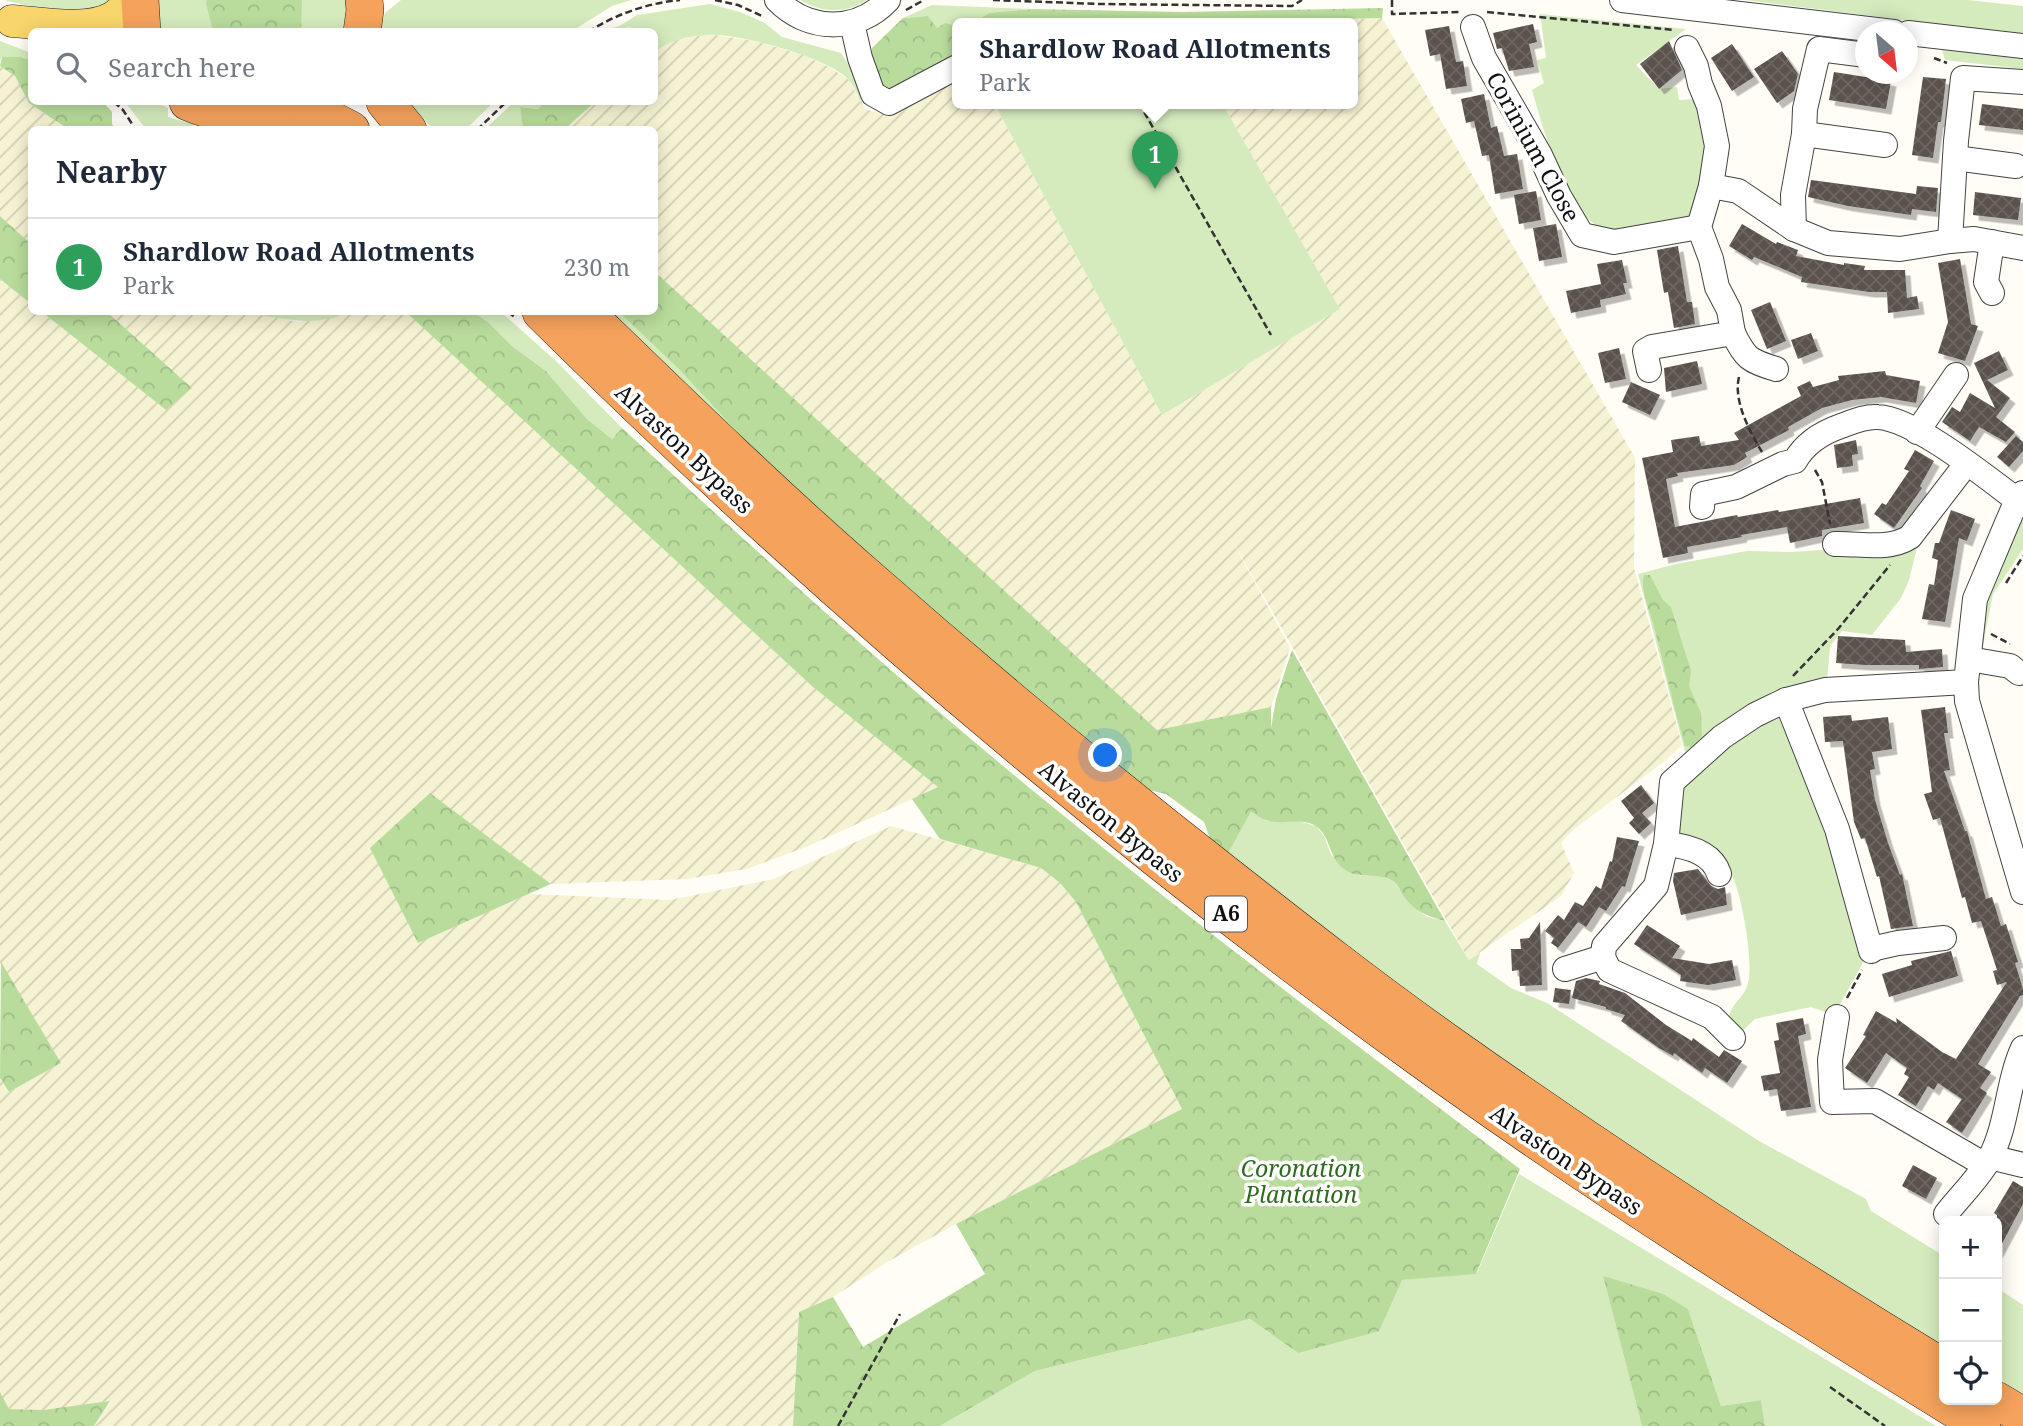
<!DOCTYPE html>
<html lang="en">
<head>
<meta charset="utf-8">
<style>
	:root { --surface:#fff; --page:#f6f6f7; --text:#1f2937; --muted:#747a83; --line:#e0e1e3; --accent:#0f766e }
	body { margin:0; font-family:"Noto Serif",serif; background:var(--page); color:var(--text) }
	.controls { position:absolute; right:21px; bottom:21px; display:grid; overflow:hidden; border-radius:10px; box-shadow:0 4px 18px #0003 }
	.controls button { width:63px; height:63px; display:grid; place-items:center; padding:0; border:0; border-bottom:2px solid var(--line); background:var(--surface); color:var(--text); font:35px sans-serif }
	.compass { position:absolute; left:1855px; top:21px; width:63px; height:63px; border-radius:50%; background:var(--surface); box-shadow:0 4px 18px #0003; rotate:152deg }
	.you { position:absolute; left:1106px; top:756px; width:24px; height:24px; margin:-18px; border:5px solid #fff; border-radius:50%; background:#1a73e8; box-shadow:0 0 0 10px #1a73e833 }
	.badge { display:grid; place-items:center; width:46px; height:46px; border-radius:50%; background:var(--accent); color:#fff; font-size:23px; font-weight:700 }
	.pin { position:absolute; translate:-50% -58px; filter:drop-shadow(0 2px 4px #0008) }
	.pin::after { content:''; position:absolute; top:37px; width:24px; height:21px; background:inherit; clip-path:polygon(0 0,100% 0,50% 100%) }
	.popup { position:absolute; left:952px; top:18px; width:406px; height:91px; box-sizing:border-box; display:grid; place-content:center; border-radius:10px; background:var(--surface); filter:drop-shadow(0 2px 5px #0005); font-size:23px; white-space:nowrap; color:var(--muted) }
	.popup b { font-size:26px; color:var(--text) }
	.popup::after { content:''; position:absolute; left:50%; top:100%; margin-left:-14px; border:14px solid transparent; border-top-color:var(--surface) }
	.list { margin:0; padding:0; list-style:none }
	h2 { display:flex; justify-content:space-between; align-items:center; height:91px; margin:0; padding:0 28px; font-size:30px }
	h2 small { font-size:23px; font-weight:400; color:var(--muted) }
	.list li { display:grid; grid-template-columns:46px 1fr auto; gap:21px; align-items:center; box-sizing:border-box; height:98px; padding:0 28px; border-top:2px solid var(--line) }
	.list b { display:block; font-size:26px; white-space:nowrap }
	.list p { margin:0; font-size:23px; white-space:nowrap; color:var(--muted) }
	.list em { font-size:23px; font-style:normal; color:var(--muted) }
	.icon { flex:none; width:38px; height:38px; fill:none; stroke:currentColor; stroke-width:2; stroke-linecap:round; stroke-linejoin:round }
	.map { position:relative; flex:none; width:2023px; height:1426px; overflow:hidden }
	.search { position:absolute; background:var(--surface); box-shadow:0 4px 18px #0003; left:28px; top:28px; width:630px; height:77px; display:flex; align-items:center; gap:18px; box-sizing:border-box; padding:0 24px; border-radius:10px; color:var(--muted); font-size:26px }
	.panel { position:absolute; background:var(--surface); box-shadow:0 4px 18px #0003; left:28px; top:126px; width:630px; height:189px; border-radius:10px }
	.map>svg:first-child { display:block }
	.farmland { fill:url(#farmland-furrows) }
	.grass { fill:#d5ebbd }
	.forest { fill:url(#forest-crowns) }
	.building { fill:url(#building-cross-hatch); filter:url(#shadow) }
	.lines { fill:none; stroke-linecap:round; stroke-linejoin:round }
	.minor-casing { stroke:#444; stroke-width:26 }
	.major-casing { stroke:#222; stroke-width:33 }
	.highway-casing { stroke:#222; stroke-width:38 }
	.path { stroke:#333; stroke-width:2.5; stroke-dasharray:7 3.5; stroke-linecap:butt }
	.minor { stroke:#fff; stroke-width:24 }
	.major { stroke:#f9d66b; stroke-width:32 }
	.highway { stroke:#f5a25d; stroke-width:37 }
	.labels { text-anchor:middle; stroke-width:7; stroke-linejoin:round; paint-order:stroke }
	.shield { fill:#fff; stroke:#585858; stroke-width:2 }
	.shield-label { font-size:21px; font-weight:bold; fill:#111 }
	.street-label { font-size:23px; fill:#111; stroke:#fff }
	.park-label { font-size:23px; font-style:italic; fill:#2f6b1f; stroke:#fff }
</style>
</head>
<body>
<div class="map">
<svg width="2023" height="1426" viewBox="0 0 2023 1426">
	<defs>
		<pattern id="farmland-furrows" width="10" height="10" patternUnits="userSpaceOnUse" patternTransform="scale(1.75)"><rect width="10" height="10" fill="#f6f3d4"/><path d="M-1 1l2-2M0 10L10 0M9 11l2-2" fill="none" stroke="#d2cfb5"/></pattern>
		<pattern id="forest-crowns" width="20" height="18" patternUnits="userSpaceOnUse" patternTransform="scale(1.75)"><rect width="20" height="18" fill="#b9dc9c"/><path d="M2 6a3 3 0 1 1 6 0M12 15a3 3 0 1 1 6 0" fill="none" stroke="#9ebc85"/></pattern>
		<pattern id="building-cross-hatch" width="8" height="8" patternUnits="userSpaceOnUse" patternTransform="scale(1.75)"><rect width="8" height="8" fill="#5a524d"/><path d="M0 0l8 8M0 8l8-8" fill="none" stroke="#6d6662"/></pattern>
		<filter id="shadow"><feDropShadow dx="5.5" dy="5.5" stdDeviation="0" flood-color="#0004"/></filter>
	</defs>
	<rect width="100%" height="100%" fill="#fffdf5"/>
	<g class="farmland">
		<path d="M1382,18l253,440 -1,110 48,177 -16,15 -93,70 -12,13 13,30 -13,23 -92,64 -241,-427 62,115 -19,59 -114,23 -117,-94 -385,-363 -1,-143h-89l29,-28h60l1,-50 15,-11 38,-7 47,7 46,13 28,13 20,13 15,29 19,5 74,-37v26h37l168,312 178,-106 -118,-206h131v-80l-178,-1z"/>
		<path d="M0,66l15,10 14,27 39,26 -36,1 -1,114 -31,-28z"/>
		<path d="M0,279l31,25 1,8h10l123,97 26,-21 -84,-76h138l54,10 42,-6 8,-4h58l406,375 126,100 -133,60 -60,22 -59,10 -136,5 -122,-91 -12,150 111,-49 142,6 104,-21 117,-53 150,42 19,15 16,19 106,207 -226,115 -67,37 -56,36 -34,15 -6,114h-699l16,-24 -67,8 -35,-1 -8,-17v-314l9,14 52,-29 -61,-99z"/>
	</g>
	<g class="grass">
		<path d="M4,0h110l-13,11h-52z"/>
		<path d="M155,0h193l-2,31 -189,1z"/>
		<path d="M401,0h230l-19,6 -40,25 -194,1 7,-19z"/>
		<path d="M800,0h67c-21,14 -46,13 -67,0z"/>
		<path d="M1745,0h222l56,6v29z"/>
		<path d="M710,4l30,8 25,11 17,14 59,16 12,19 11,37c-5,-9 -9,-22 -15,-29 -21,-23 -113,-48 -144,-45 -19,2 -35,5 -50,17l-1,-20 -26,-5 -8,4 -17,1 18,-7 16,-10z"/>
		<path d="M932,5l101,4 -44,4 -16,10h-16v3l-12,-2 -8,5 -9,-13 -25,2z"/>
		<path d="M1540,14l146,15 -50,36 23,24 18,-2 2,13 17,-1 13,24 -15,98c-20,2 -72,15 -90,8 -39,-14 -61,-102 -72,-139l12,-7 -7,-23 9,-2z"/>
		<path d="M0,41l31,12v7l-11,-3h-18l-2,4z"/>
		<path d="M1942,50l81,8v11l-78,-9z"/>
		<path d="M125,102h30l13,6v9l25,7 2,5h-49z"/>
		<path d="M409,102h85l-29,28 -32,-1z"/>
		<path d="M514,102h30l-6,7 -18,-2 3,22 -39,1z"/>
		<path d="M994,103h228l118,206 -178,106z"/>
		<path d="M245,312h104c-34,16 -68,7 -104,0z"/>
		<path d="M474,312h27l55,49 66,67 -10,11 -25,-20 -41,-48 -34,-25 -23,-23z"/>
		<path d="M602,312h17l61,57 71,78z"/>
		<path d="M2023,511v38l-30,45 -12,61 3,-37 5,-31z"/>
		<path d="M1918,544l-9,36 -8,18 -29,37 -30,-4 -12,15 -3,36 -39,5 -15,4 -88,61 -47,-178 38,-10 71,-13 43,1z"/>
		<path d="M1774,713l15,6 76,240 -31,56 -23,-8 -29,6 -27,6 -15,14 -12,-14c5,-19 16,-20 20,-36 6,-19 -7,-102 -21,-115 -13,-12 -34,-21 -50,-31l3,-38 6,-20z"/>
		<path d="M1251,812l16,9h31l18,5 8,10 7,19 29,21 19,-1 16,7 11,18 21,17 18,4 24,39 28,-18 -17,11 -3,11 34,24 36,15 212,138 107,58 5,12 73,45v92l-276,-174 -206,-143 -237,-172z"/>
		<path d="M1519,1174l417,252h-171l-4,-26 -40,6 -33,-97 -85,-33 39,150h-702l95,-55 215,-52 48,34 104,-73 75,-7z"/>
		<path d="M1997,1288l26,17v91l-26,-16z"/>
	</g>
	<g class="forest">
		<path d="M207,0h95l-1,31h-88l-7,-28z"/>
		<path d="M1383,8l-1,10 -219,5h-190l16,-10 44,-4 149,3z"/>
		<path d="M928,16l9,12 8,-5 12,3v33l-68,33 -12,-7 -5,-15v-22l31,-30z"/>
		<path d="M2,57h18l11,3 1,42h71l9,10v12l3,5h-47l-39,-26 -14,-27 -15,-10z"/>
		<path d="M544,102h51l-30,27h-42l-3,-22 18,2z"/>
		<path d="M0,216l31,28v60l-31,-25z"/>
		<path d="M655,272l502,458 114,-23v21l5,-29 16,-49 153,271c-16,-4 -31,-10 -41,-24 -4,-6 -6,-14 -13,-17 -15,-8 -33,0 -47,-11 -15,-10 -14,-36 -30,-44 -15,-8 -33,1 -48,-5 -5,-1 -10,-6 -15,-8l-26,47 -11,-9 -10,-28 -38,-28 -31,-7 -148,-120 -236,-220 -71,-77 -61,-58h35z"/>
		<path d="M42,312h65l85,76 -26,22z"/>
		<path d="M406,312h68l15,11 23,23 34,25 41,48 25,20 10,-11c141,129 282,258 431,379 152,125 310,243 467,362l-44,105 -74,6 -23,51 -81,22 -48,-34 -215,52 -95,55h-147l6,-114 34,-15 30,50 122,-73 -29,-50 226,-115 -106,-207 -16,-19 -19,-15 -101,-29 -28,-40 26,-12 -125,-100z"/>
		<path d="M1644,575h6l13,25 8,7 20,64 -2,15 12,27 1,23 -11,11 -6,-1c-12,-41 -21,-82 -32,-123 -4,-14 -13,-34 -9,-48z"/>
		<path d="M430,793l121,91 -133,59 -48,-95z"/>
		<path d="M1,962l60,101 -52,29 -9,-14z"/>
		<path d="M1603,1276l60,18 25,15 33,97 40,-6 4,26h-123z"/>
		<path d="M0,1392l9,17 34,1 67,-9 -16,25h-94z"/>
	</g>
	<g class="building">
		<path d="M1533,24l4,18 -8,2 5,23 -25,4 -7,-23 -5,1 -4,-16z"/>
		<path d="M1449,26l7,36 7,-1 4,25 -21,3 -6,-35 -10,2 -5,-26z"/>
		<path d="M1669,41l13,29 -23,19 -19,-25z"/>
		<path d="M1732,44l22,33 -22,14 -21,-33z"/>
		<path d="M1782,51l16,23 -4,17 -17,12 -23,-34z"/>
		<path d="M1834,72l57,9 -5,28 -57,-9z"/>
		<path d="M1923,77l23,2 -5,43h-3l-5,36 -21,-3z"/>
		<path d="M1484,94l7,34 6,-2 7,30 13,-2 6,35 -28,5 -6,-39 -7,1 -8,-35 -8,2 -5,-24z"/>
		<path d="M1982,104l41,5v21l-44,-5z"/>
		<path d="M1811,180l105,14 1,-8 21,2 -2,24 -24,-3 -1,6 -63,-9 -40,-9z"/>
		<path d="M1536,191l5,29 -22,4 -5,-29z"/>
		<path d="M1975,192l46,6 -3,22 -45,-5z"/>
		<path d="M1556,224l6,33 -23,4 -6,-33z"/>
		<path d="M1742,224l34,20 1,-2 21,8 -2,6 48,9v-2l21,3 -1,4h41l2,28 10,-2 2,13 -31,4 -1,-21h-18l-68,-10 1,-5 -48,-20 -2,3 -23,-14z"/>
		<path d="M1678,246l9,56h5l3,22 -21,4 -6,-36 -4,1 -7,-43z"/>
		<path d="M1960,259l11,65 7,2 -13,35 -27,-8 10,-31 -10,-59z"/>
		<path d="M1622,260l5,23h-4l3,11 -26,6 1,7 -30,6 -5,-22 35,-7 -4,-20z"/>
		<path d="M1770,302l16,39 -19,8 -16,-39z"/>
		<path d="M1811,333l7,18 -20,8 -7,-19z"/>
		<path d="M1619,348l7,31 -21,4 -7,-30z"/>
		<path d="M1999,351l9,19 -21,10 23,18 -14,19 19,15 -9,10 -27,-15 -9,14 -28,-19 10,-15 8,5 10,-19 25,15 -21,-45z"/>
		<path d="M1697,361l5,23 -36,8 -2,-24z"/>
		<path d="M1885,371l1,4 34,6 -4,22 -35,-6 -29,3 -30,8 -34,19 1,3 -44,23 2,4 -13,8 -57,8 1,3 -12,3 9,48 62,-12 1,2 40,-7 1,2 81,-14 4,25 -42,7v6l-32,7 -3,-16 -46,8 1,2 -55,10 1,6 -25,5 -21,-100 31,-6 -2,-12 28,-4 2,10 38,-6 -5,-7 67,-37 -4,-9 13,-6 3,6 26,-7 -1,-4z"/>
		<path d="M1631,382l29,13 -10,20 -28,-13z"/>
		<path d="M2016,436l7,6v9l-14,16 -12,-10z"/>
		<path d="M1856,440l2,14 -6,1 1,11 -16,2 -3,-23z"/>
		<path d="M1915,450l19,11 -14,25 2,2 -28,40 -20,-14 8,-11 4,2 23,-34 -5,-2z"/>
		<path d="M1951,510l24,9 -8,22 -8,-3 -14,84 -23,-3 7,-35 5,1 4,-25 -6,-2 3,-15h4z"/>
		<path d="M1838,636l67,4 1,12 36,-3 1,18 -24,2v-4h-53l-30,-2z"/>
		<path d="M1945,707l3,26h-4l6,37 -6,1 21,60h2l19,68 6,-2 9,29 5,-2 12,38 -3,1 8,26v6l-3,1 -42,68 13,8 -11,16 7,5 -25,40 -16,-11 16,-23 -24,-16 -4,7 -6,-4 -12,20 -18,-11 11,-18 -5,-3 3,-6 -21,-15 -19,30 -22,-15 21,-32 -3,-1 13,-24 21,12 -1,-5 46,34 14,7 51,-77 -10,3 -4,-14 4,-1 -16,-49 -9,2 -7,-26 -3,1 -22,-80 -7,2 -9,-26 8,-2 -11,-82z"/>
		<path d="M1851,715l1,6 36,-4 4,32 -20,3 3,17 -5,1 5,30 13,43 12,32 2,-1 11,52 -22,3 -12,-53 -2,1 -12,-39 -4,1 -7,-17 -11,-81 -18,1 -2,-25z"/>
		<path d="M1641,785l13,18 -12,10 9,10 -12,11 -10,-11 5,-5 -13,-17z"/>
		<path d="M1617,837l22,4 -14,46 -3,-1 -16,25 -7,-4 -13,20 -8,-5 -20,26 -7,-5 3,-5 -9,-7 13,-16 6,5 11,-18 8,4 13,-20 5,3 9,-28 2,1z"/>
		<path d="M1698,869l13,17 7,3 7,-2 2,18 -46,10 -8,-34 1,-8z"/>
		<path d="M1540,922l2,63 -22,1 -1,-16 -7,1 -1,-22h10l-1,-10 9,-1z"/>
		<path d="M1647,925l33,21 -8,12 37,6 23,-4 4,20 -28,5 -28,-4 1,-6 -47,-31z"/>
		<path d="M1951,951l7,25 -69,21 -7,-23 30,-9 -1,-4z"/>
		<path d="M1586,978l14,3 -1,3 26,9 41,32 26,16 1,-3 26,19 5,-7 18,11 -15,22 -22,-15 -3,5 -28,-20 -1,3 -14,-8 -38,-27 4,-6 -19,-6v-2l-34,-9 4,-17z"/>
		<path d="M1555,988l16,2 -2,14 -16,-2z"/>
		<path d="M1803,1018l3,16 -8,2 13,71 -30,4 -4,-22 -13,2 -3,-15 19,-3 -6,-32 5,-1 -3,-17z"/>
		<path d="M1913,1165l24,13 -11,21 -24,-13z"/>
		<path d="M2013,1181l10,6v17l-26,49v-38l-3,-2z"/>
	</g>
	<g class="lines">
		<defs>
			<g id="minor">
				<path d="M777,0c31,32 80,33 111,0"/>
				<path d="M1622,0l272,32"/>
				<path d="M852,23l8,35 13,36 16,9 68,-36"/>
				<path d="M1473,27l11,31 56,97 19,41 23,39 32,7 85,-15"/>
				<path d="M1908,33l115,13"/>
				<path d="M1687,48l9,18 4,18 9,22 8,40 -6,40"/>
				<path d="M1804,134l81,11"/>
				<path d="M1955,158l61,8"/>
				<path d="M1794,229l-1,-34 11,-61 1,-25 14,-60 47,6"/>
				<path d="M1950,241l6,-100 7,-63 60,4"/>
				<path d="M1992,242l-6,40 6,11"/>
				<path d="M1733,333c12,25 16,28 43,36"/>
				<path d="M1649,370l-4,-19 7,-4 81,-14 -4,-23 -12,-23 -6,-28 -12,-32 12,-41 27,5 56,38 34,14 72,6 50,-8 24,-2 49,9"/>
				<path d="M1917,432l39,-57"/>
				<path d="M2023,493l-6,7 -10,23 -32,76 -9,83 1,19 56,191"/>
				<path d="M1702,507l1,-13 33,-7 47,-23 12,-3c10,-18 26,-28 46,-35 11,-4 24,-10 37,-9 37,2 108,60 139,83"/>
				<path d="M1835,544c24,-1 53,7 75,-7l57,-74"/>
				<path d="M1969,659l41,7 9,7"/>
				<path d="M1786,700l51,129 34,122"/>
				<path d="M1666,844c21,2 46,8 53,30"/>
				<path d="M1871,949l27,-6 46,-5"/>
				<path d="M1565,969l38,-12"/>
				<path d="M1837,1017l-7,43 2,42 43,-1 110,64"/>
				<path d="M1733,1038l-21,-21 -103,-47 -6,-13 1,-11 52,-60 10,-42 6,-62 50,-45 33,-22 31,-15 39,-10 141,-8"/>
				<path d="M1990,1157l33,8"/>
				<path d="M1946,1214c14,-18 33,-36 44,-56 18,-34 17,-75 33,-110"/>
			</g>
			<path id="major" d="M12,21c28,2 75,11 100,-3 7,-4 14,-12 21,-18"/>
			<g id="highway">
				<path d="M140,0l2,32"/>
				<path d="M362,32l3,-22 -1,-10"/>
				<path d="M188,102c41,17 89,25 128,0"/>
				<path d="M385,102l23,28"/>
				<path d="M307,107l44,23"/>
				<path d="M541,312c274,271 567,521 880,747 181,131 370,250 561,367"/>
				<path d="M585,312c91,88 182,177 278,261 117,103 237,203 360,299 75,59 150,118 228,173 161,114 325,221 493,323"/>
				<path d="M1996,1400l27,16"/>
			</g>
		</defs>
		<use href="#minor" class="minor-casing"/>
		<use href="#major" class="major-casing"/>
		<use href="#highway" class="highway-casing"/>
		<g class="path">
			<path d="M715,0l23,5 24,11"/>
			<path d="M993,0l107,4 192,2 10,-6"/>
			<path d="M1392,0v14l67,-2"/>
			<path d="M906,10l18,-10"/>
			<path d="M1487,12l188,18"/>
			<path d="M588,32c28,-18 60,-29 92,-32"/>
			<path d="M1934,58l13,5"/>
			<path d="M114,102l9,8 13,20"/>
			<path d="M1139,103l132,232"/>
			<path d="M477,130l29,-28"/>
			<path d="M508,312l8,6"/>
			<path d="M1739,377c-6,24 11,55 23,75"/>
			<path d="M1815,470l7,12 8,42"/>
			<path d="M2006,583l17,-27"/>
			<path d="M1991,634l19,10"/>
			<path d="M1793,676l45,-47 52,-64"/>
			<path d="M1847,998l15,-28"/>
			<path d="M1830,1387l55,39"/>
			<path d="M838,1426l62,-112"/>
		</g>
		<use href="#minor" class="minor"/>
		<use href="#major" class="major"/>
		<use href="#highway" class="highway"/>
	</g>
	<g class="labels">
		<rect class="shield" x="1205" y="896.5" width="42" height="35" rx="5"/>
		<g class="shield-label">
			<text x="1226" y="921">A6</text>
		</g>
		<g class="street-label">
			<text transform="translate(1533 147) rotate(61)" y="8">Corinium Close</text>
			<text transform="translate(684 449) rotate(43)" y="8">Alvaston Bypass</text>
			<text transform="translate(1111 822) rotate(39)" y="8">Alvaston Bypass</text>
			<text transform="translate(1566 1160) rotate(34)" y="8">Alvaston Bypass</text>
		</g>
		<g class="park-label">
			<text x="1301" y="1177">Coronation<tspan x="1301" dy="26">Plantation</tspan></text>
		</g>
	</g>
</svg>
<div class="controls">
<button>+</button>
<button>−</button>
<button><svg class="icon" aria-label="locate" viewBox="0 0 24 24"><circle cx="12" cy="12" r="6"/><path d="M12 2v4M12 18v4M2 12h4M18 12h4"/></svg></button>
</div>
<svg class="compass" viewBox="-18 -18 36 36"><path d="M0-13l5 13h-10z" fill="#e53935"/><path d="M0 13l5-13h-10z" fill="#747a83"/></svg>
<div class="you"></div>
<div class="pin badge" style="left:1155px;top:189px;background:#2e9e5b">1</div>
<div class="popup"><b>Shardlow Road Allotments</b>Park</div>
<div class="search"><svg class="icon" aria-label="search" viewBox="0 0 24 24"><circle cx="10" cy="10" r="6"/><path d="M15 15l6 6"/></svg>Search here</div>
<section class="panel">
<h2>Nearby<small></small></h2>
<ul class="list">
<li><span class="badge" style="background:#2e9e5b">1</span><div><b>Shardlow Road Allotments</b><p>Park</p></div><em>230 m</em></li>
</ul>
</section>
</div>
</body>
</html>
